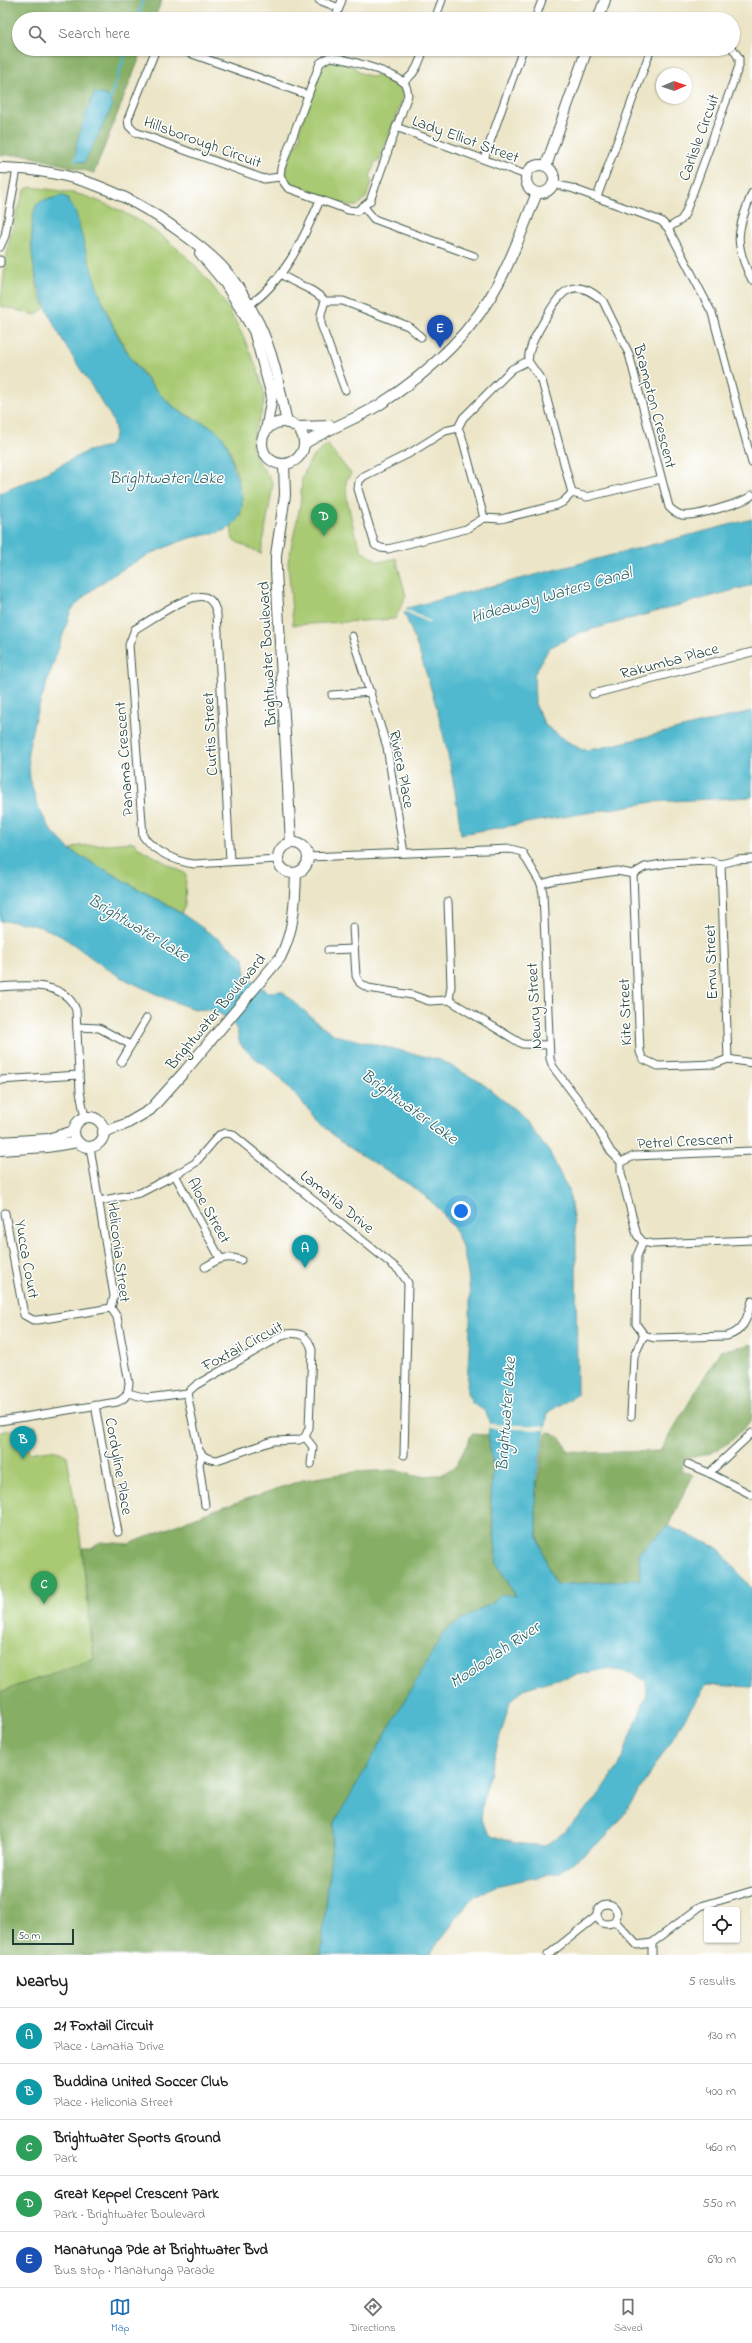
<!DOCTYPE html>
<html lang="en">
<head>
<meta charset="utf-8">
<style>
	:root { --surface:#fff; --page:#f6f6f6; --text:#202124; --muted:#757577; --line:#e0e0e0; --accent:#1f6fb2 }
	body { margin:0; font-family:"Indie Flower",sans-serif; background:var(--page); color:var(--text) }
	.controls { position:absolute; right:12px; bottom:12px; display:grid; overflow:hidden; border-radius:4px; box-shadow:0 1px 3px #0004 }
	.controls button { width:36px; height:36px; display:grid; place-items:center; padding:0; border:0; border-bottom:1px solid var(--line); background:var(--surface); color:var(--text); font:20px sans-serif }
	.compass { position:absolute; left:656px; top:68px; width:36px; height:36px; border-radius:50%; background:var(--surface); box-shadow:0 1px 3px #0004; rotate:88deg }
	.scale { position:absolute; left:12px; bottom:10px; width:62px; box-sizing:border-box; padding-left:4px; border:2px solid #1f3d34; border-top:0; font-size:11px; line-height:14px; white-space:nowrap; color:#1f3d34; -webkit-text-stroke:3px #fff; paint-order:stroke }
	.you { position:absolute; left:461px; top:1211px; width:14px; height:14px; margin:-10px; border:3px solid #fff; border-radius:50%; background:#1a73e8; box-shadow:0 0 0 6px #1a73e833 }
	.badge { display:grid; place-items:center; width:26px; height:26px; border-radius:50%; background:var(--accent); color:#fff; font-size:13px; font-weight:700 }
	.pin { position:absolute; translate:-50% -33px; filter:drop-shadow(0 1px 2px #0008) }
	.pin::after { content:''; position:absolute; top:21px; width:14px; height:12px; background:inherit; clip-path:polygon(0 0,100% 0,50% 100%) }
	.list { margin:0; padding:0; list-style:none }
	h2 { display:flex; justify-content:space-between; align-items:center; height:52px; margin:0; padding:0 16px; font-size:17px }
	h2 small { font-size:13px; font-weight:400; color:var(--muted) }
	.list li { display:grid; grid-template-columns:26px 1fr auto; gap:12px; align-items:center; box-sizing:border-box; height:56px; padding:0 16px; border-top:1px solid var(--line) }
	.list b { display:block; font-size:15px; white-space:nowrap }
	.list p { margin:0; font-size:13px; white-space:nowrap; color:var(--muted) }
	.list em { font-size:13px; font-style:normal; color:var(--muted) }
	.icon { flex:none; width:22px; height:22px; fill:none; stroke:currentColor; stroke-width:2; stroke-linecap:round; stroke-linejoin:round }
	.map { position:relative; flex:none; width:752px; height:1955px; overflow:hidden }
	.search { position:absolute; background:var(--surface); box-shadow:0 1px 3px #0004; left:12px; right:12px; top:12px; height:44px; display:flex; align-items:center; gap:10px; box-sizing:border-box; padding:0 14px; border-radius:22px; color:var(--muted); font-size:15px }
	.sheet { height:332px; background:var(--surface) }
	nav { display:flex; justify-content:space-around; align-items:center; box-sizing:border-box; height:56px; border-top:1px solid var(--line); background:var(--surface); font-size:11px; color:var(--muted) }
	nav a { display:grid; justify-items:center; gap:2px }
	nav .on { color:var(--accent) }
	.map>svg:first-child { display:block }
	.green { fill:#a9ca73; stroke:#648454 }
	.forest { fill:#86ae65; stroke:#52764c }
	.water { fill:#51b9cf; stroke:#387b82; fill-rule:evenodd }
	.pier { fill:#ece5c7 }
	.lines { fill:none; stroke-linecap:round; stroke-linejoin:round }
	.stream { stroke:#51b9cf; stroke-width:2.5 }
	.street-casing { stroke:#3e564a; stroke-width:9 }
	.secondary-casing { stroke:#3e564a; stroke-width:12 }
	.street { stroke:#fff; stroke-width:7 }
	.secondary { stroke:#fff; stroke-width:10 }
	.labels { text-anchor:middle; stroke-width:3; stroke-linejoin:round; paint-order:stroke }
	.street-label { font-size:16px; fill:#1f3d34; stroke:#fff }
	.water-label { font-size:17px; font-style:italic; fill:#2e6262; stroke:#fff }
</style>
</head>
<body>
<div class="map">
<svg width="752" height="1955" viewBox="0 0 752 1955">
	<rect width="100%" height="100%" fill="#fff"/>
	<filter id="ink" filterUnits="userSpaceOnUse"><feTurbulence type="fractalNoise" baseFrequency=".025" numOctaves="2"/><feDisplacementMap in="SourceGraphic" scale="8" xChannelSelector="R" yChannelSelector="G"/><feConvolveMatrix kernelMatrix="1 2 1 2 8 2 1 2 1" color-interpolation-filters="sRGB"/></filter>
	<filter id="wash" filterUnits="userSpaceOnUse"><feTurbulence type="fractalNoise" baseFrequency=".012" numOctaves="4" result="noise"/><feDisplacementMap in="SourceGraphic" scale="16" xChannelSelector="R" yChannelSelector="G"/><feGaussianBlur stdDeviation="0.9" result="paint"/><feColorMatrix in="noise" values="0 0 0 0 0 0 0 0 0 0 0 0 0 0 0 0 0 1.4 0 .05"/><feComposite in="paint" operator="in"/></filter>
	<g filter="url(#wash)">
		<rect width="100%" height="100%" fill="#ece5c7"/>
		<g class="green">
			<path d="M337,60l19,8 2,4 15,5 4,-2c13,5 26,8 25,25l-23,61 -4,1 -5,15 2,3 -6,18 -9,8h-7l-61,-22c-10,-18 6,-33 12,-49l-2,-4 23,-63 9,-7z"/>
			<path d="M31,187c20,3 43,4 62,12 73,27 127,80 156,151 5,12 11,24 14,37 6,27 -13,40 -10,61 1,15 16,23 20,37l-12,69 -28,-14 -2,-13 9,-12 -1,-33 -9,-32 -7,-13 -12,-10 -30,-15 -20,-16 -30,-38 -17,-31 -15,-31 -12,-37 -31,-61 -8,1 -17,44 7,49 7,16 -9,7 -36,-9c6,-40 8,-81 26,-117z"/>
			<path d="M327,444l24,30 -5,7 1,19 8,34 7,17 17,11 17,-4 10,38 -11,23 -102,6 -5,-63 12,-56 2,-28 9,-19z"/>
			<path d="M134,842l3,5 49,27 -1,32 -4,7 -111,-63 8,-4z"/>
			<path d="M36,1426l2,10 -12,2 3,15c14,-2 26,-6 38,3l13,80 14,123 -94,33v-260z"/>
		</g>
		<g class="forest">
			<path d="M0,0h162l-8,19h-135v30h124l-49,124 -68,-18h-26z"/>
			<path d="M752,1344v75c-20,23 -35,38 -66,38l-5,13 12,5 -25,51 -29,26 2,27 -84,6c-7,-9 -10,-20 -14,-31 -13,-44 -5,-76 3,-120l3,-2c11,2 14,9 19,19l14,2 78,-2 60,-100z"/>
			<path d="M472,1434l16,1 5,32 -2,33 6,64 19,33 -15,-2 -10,8 -157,221 -13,131h-321v-263l94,-33 -12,-111h11l7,-6 29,2 82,-33 92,-31 51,-8 41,-2 20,6 26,-1 15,-9z"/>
		</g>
		<g class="water">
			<path d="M94,93l12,2 7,10 -29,58 -7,-2c-6,-15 12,-52 17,-68z"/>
			<path d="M60,195l8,3v5l4,2 4,8c16,65 36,135 86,183 6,6 12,12 19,16 13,9 34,12 43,27 6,10 7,20 10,31 6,19 16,40 -3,56 -10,9 -28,8 -40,12 -35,10 -99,44 -120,73l-37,110 -6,31 2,27 7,26 13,24 20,21 111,63 63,44 2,18 21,17 15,-1 37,33 16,11 105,25 42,23 37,30 31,40 19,39 7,43 1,160 -29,17 -11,62 -2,31 3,32 14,42 5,6 83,-6 -1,-27 29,-26 50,22 34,41v98l-46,-2 -79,125 -22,28 -45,34 -65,14 -24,13 -42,56h-108l13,-131 111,-194 46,-27 10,-9 15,2 -19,-32 -6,-64 2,-33 -5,-32 2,-14 -5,-10 -13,-8 -5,-10c1,-50 12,-123 -14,-166 -25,-40 -75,-58 -111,-85 -23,-17 -43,-45 -64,-66 -12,-10 -26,-19 -37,-31 -3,-4 -2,-8 -4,-14 -1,-7 -14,-16 -21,-19 -6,-4 -17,-1 -25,-4 -21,-7 -44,-18 -64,-28 -52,-26 -61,-58 -127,-59v-428l34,-14 54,-28 21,-5c9,-11 7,-19 1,-31 -34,-56 -83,-113 -78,-182 0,-9 0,-20 4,-27 5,-9 17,-5 24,-11zM609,1668l25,6 12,7 1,13 -28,72 -24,34 -33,34 -17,12 -30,-3 -24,-7 -10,-16 3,-27 26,-91 13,-13 30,-9z"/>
			<path d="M752,519v66l-173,48 -30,15 -15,27 1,29 10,21 20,15 17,10 14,-1 156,-38v86l-100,5 -191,32c-9,-76 -28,-151 -57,-222l3,-4z"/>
		</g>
		<g class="pier">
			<path d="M404,608l26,13 -1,2 -26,-13z"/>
			<path d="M489,1424l56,2v4l-57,-2z"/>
		</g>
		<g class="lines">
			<g class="stream">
				<path d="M137,19l6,-19"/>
				<path d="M109,102l18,-53"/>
				<path d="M75,161l2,-5"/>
			</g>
		</g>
	</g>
	<g filter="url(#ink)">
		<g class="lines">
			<defs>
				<g id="street">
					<path d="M319,0l20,8"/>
					<path d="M335,19l7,-19"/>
					<path d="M435,19l7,-19"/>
					<path d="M535,19l7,-19"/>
					<path d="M156,49l-28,70 1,7 6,6 129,47 16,-2"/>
					<path d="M178,49l130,46"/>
					<path d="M329,57c15,1 66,16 75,26 3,3 3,8 4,12l-38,106 -13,10 -9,-1 -60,-22 -8,-11 1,-9 39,-105z"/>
					<path d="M403,82c13,-8 16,-19 21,-33"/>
					<path d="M396,127l130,48"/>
					<path d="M484,159l39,-110"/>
					<path d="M553,184l18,4 90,33 7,7 44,85 40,150"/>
					<path d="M752,193c-15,38 -19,50 0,87"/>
					<path d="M597,197l54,-148"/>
					<path d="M364,207l10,12 100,37"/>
					<path d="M668,228l13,-8 4,-6 54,-148v-8l-6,-9"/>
					<path d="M0,247l5,-11 12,-67"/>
					<path d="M0,260v3"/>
					<path d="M281,274c14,11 33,14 44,27h18l65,25 13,11"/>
					<path d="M325,301l-4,13v10l24,66"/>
					<path d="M246,307c36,-22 58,-69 74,-107"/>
					<path d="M528,361l-16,8 -49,49 -5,10 -13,3 -35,22 -46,23 -5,5 -1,8 17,56 6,3 7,1 78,-20 18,-11 17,1 56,-14 6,-3 9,-9 15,4 74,-18"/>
					<path d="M528,361c1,-16 9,-27 16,-40 15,-27 28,-48 59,-20l26,53 40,153c4,4 7,7 13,8 12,2 62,-12 70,-20"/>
					<path d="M528,361l14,20 30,112"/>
					<path d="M458,428l4,9 22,81"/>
					<path d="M352,636l35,111 17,106"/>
					<path d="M593,694l159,-42"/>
					<path d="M332,695l39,-3"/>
					<path d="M308,857l203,-8 11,3 19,32 2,9 7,166 3,8 36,47 22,38 10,10v11l16,62 6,7 10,2 99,-4"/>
					<path d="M230,861l-13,-247c-2,-7 -4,-14 -12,-17 -16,-5 -55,24 -70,32l-6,16 14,191c10,15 34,26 51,28l84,-5"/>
					<path d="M721,864l7,195"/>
					<path d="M633,874l7,178 3,7 15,7 57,-2 13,-5 24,4"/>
					<path d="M541,884l14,-4 62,-9 16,3 12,-7 23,-4 41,-2 12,3 15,-4 16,-1"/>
					<path d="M448,902l3,84 -2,14"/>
					<path d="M353,927l3,49 4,7 8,5 44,7 17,6 20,-1 73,44 26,1"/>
					<path d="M328,950l26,-1"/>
					<path d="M0,987c26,-2 65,-6 76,23l4,82 5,26"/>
					<path d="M77,1027l22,1 32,17"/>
					<path d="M121,1062l26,-44"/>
					<path d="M0,1080l79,-5"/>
					<path d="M621,1162l13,-6 118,-5"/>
					<path d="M175,1175l45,83"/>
					<path d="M99,1201l41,-8 35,-18 20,-12 24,-28 6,-2 7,1 168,137 8,12 -4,172"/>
					<path d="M5,1213l19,102 9,5h5l73,-12"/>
					<path d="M643,1242l-6,14 -1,68 8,11 10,3 73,-2c18,-5 20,-19 25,-35"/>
					<path d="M205,1267c13,-8 21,-12 36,-7"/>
					<path d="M128,1393l19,5 40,-5 9,-8 89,-51c15,-2 23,1 27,16l-3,78 -4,9 -6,3 -26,1 -56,19c-10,-1 -15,-3 -19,-12l-11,-55"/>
					<path d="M95,1405l23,127"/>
					<path d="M631,1416l3,-60 10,-21"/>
					<path d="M0,1421l117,-19c10,-4 11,-9 12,-19l-12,-66 -6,-9 3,-12 -24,-149"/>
					<path d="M305,1437l8,10 -2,17"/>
					<path d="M202,1455l-3,9 6,41"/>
					<path d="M688,1464l21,9 43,22"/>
					<path d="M709,1473l43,-40"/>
					<circle cx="607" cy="1914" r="10"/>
					<path d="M615,1921l22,24 15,-2 49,-37 51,-15"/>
					<path d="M652,1943v12"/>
					<path d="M548,1955l49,-39"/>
				</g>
				<g id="secondary">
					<path d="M598,19l7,-19"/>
					<circle cx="540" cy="179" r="14"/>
					<path d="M546,166l41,-117"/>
					<path d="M0,168c70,1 124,23 179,63 17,12 33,24 46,39 14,16 25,36 34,54 15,31 21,66 28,99"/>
					<path d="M200,253l25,30 29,48 18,65 -6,35"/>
					<circle cx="283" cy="443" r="21"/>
					<path d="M296,427l35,-1"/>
					<path d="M304,444c24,-16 51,-24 75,-39 50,-32 94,-72 121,-125 15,-28 25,-58 37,-87"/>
					<path d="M284,464l1,31 -9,60v15l15,273"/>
					<circle cx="293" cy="858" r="15"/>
					<circle cx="89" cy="1132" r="15"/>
					<path d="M103,1132l23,-8 24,-14 35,-39 95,-113c14,-27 15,-55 16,-85"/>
					<path d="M0,1142l48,-3 26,-8"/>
					<path d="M0,1150l47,-3 31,-5"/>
				</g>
			</defs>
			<use href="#street" class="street-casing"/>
			<use href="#secondary" class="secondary-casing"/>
			<use href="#street" class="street"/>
			<use href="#secondary" class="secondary"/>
		</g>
	</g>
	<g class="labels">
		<g class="street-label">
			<text transform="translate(698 137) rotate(-70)" y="6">Carlisle Circuit</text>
			<text transform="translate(466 138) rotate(20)" y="6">Lady Elliot Street</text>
			<text transform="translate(203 141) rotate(20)" y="6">Hillsborough Circuit</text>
			<text transform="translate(656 406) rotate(75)" y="6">Brampton Crescent</text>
			<text transform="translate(266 654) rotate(-93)" y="6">Brightwater Boulevard</text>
			<text transform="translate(669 660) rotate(-15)" y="6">Rakumba Place</text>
			<text transform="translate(209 734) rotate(-93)" y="6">Curtis Street</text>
			<text transform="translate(123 759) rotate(-94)" y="6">Panama Crescent</text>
			<text transform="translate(403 769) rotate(79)" y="6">Riviera Place</text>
			<text transform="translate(710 962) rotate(-92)" y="6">Emu Street</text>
			<text transform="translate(533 1006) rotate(-93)" y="6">Newry Street</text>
			<text transform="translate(215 1011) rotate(-50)" y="6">Brightwater Boulevard</text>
			<text transform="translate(624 1012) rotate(-92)" y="6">Kite Street</text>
			<text transform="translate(685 1140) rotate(-3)" y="6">Petrel Crescent</text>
			<text transform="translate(338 1201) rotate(39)" y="6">Lamatia Drive</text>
			<text transform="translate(210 1210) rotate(61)" y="6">Aloe Street</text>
			<text transform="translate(120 1252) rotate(83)" y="6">Heliconia Street</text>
			<text transform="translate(28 1259) rotate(80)" y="6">Yucca Court</text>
			<text transform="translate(242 1345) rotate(-28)" y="6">Foxtail Circuit</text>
			<text transform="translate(120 1466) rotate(80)" y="6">Cordyline Place</text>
		</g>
		<g class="water-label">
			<text x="166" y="483">Brightwater Lake</text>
			<text transform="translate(551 594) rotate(-16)" y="6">Hideaway Waters Canal</text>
			<text transform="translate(139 927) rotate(31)" y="6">Brightwater Lake</text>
			<text transform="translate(410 1106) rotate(36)" y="6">Brightwater Lake</text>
			<text transform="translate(505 1414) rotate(-86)" y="6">Brightwater Lake</text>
			<text transform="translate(494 1654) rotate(-34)" y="6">Mooloolah River</text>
		</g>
	</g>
</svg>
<div class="controls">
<button><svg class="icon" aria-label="locate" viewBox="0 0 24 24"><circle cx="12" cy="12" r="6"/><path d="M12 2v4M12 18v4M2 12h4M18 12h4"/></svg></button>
</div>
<svg class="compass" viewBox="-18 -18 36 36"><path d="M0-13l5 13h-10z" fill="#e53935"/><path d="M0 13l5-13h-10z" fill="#757577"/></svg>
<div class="scale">50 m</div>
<div class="you"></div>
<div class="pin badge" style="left:305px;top:1268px;background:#0f9aa8">A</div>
<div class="pin badge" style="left:23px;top:1459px;background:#0f9aa8">B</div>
<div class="pin badge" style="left:44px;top:1604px;background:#2e9e5b">C</div>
<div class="pin badge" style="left:324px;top:536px;background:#2e9e5b">D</div>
<div class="pin badge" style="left:440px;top:348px;background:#1a4fb4">E</div>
<div class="search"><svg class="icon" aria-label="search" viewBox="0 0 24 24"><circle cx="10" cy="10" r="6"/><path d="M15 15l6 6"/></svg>Search here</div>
</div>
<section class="sheet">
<h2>Nearby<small>5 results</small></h2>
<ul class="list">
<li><span class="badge" style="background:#0f9aa8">A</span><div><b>21 Foxtail Circuit</b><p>Place · Lamatia Drive</p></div><em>130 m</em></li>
<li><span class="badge" style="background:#0f9aa8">B</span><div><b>Buddina United Soccer Club</b><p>Place · Heliconia Street</p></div><em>400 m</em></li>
<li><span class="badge" style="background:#2e9e5b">C</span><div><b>Brightwater Sports Ground</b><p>Park</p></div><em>460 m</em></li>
<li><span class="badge" style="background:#2e9e5b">D</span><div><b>Great Keppel Crescent Park</b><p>Park · Brightwater Boulevard</p></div><em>550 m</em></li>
<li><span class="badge" style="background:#1a4fb4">E</span><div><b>Manatunga Pde at Brightwater Bvd</b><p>Bus stop · Manatunga Parade</p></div><em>690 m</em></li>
</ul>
</section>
<nav>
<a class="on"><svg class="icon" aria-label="map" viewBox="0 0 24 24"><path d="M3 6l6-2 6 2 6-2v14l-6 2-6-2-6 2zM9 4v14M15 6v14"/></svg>Map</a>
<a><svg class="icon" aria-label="directions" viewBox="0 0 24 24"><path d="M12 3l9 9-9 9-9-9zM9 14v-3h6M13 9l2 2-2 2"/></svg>Directions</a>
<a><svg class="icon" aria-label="saved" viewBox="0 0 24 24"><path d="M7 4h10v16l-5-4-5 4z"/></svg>Saved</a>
</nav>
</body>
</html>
